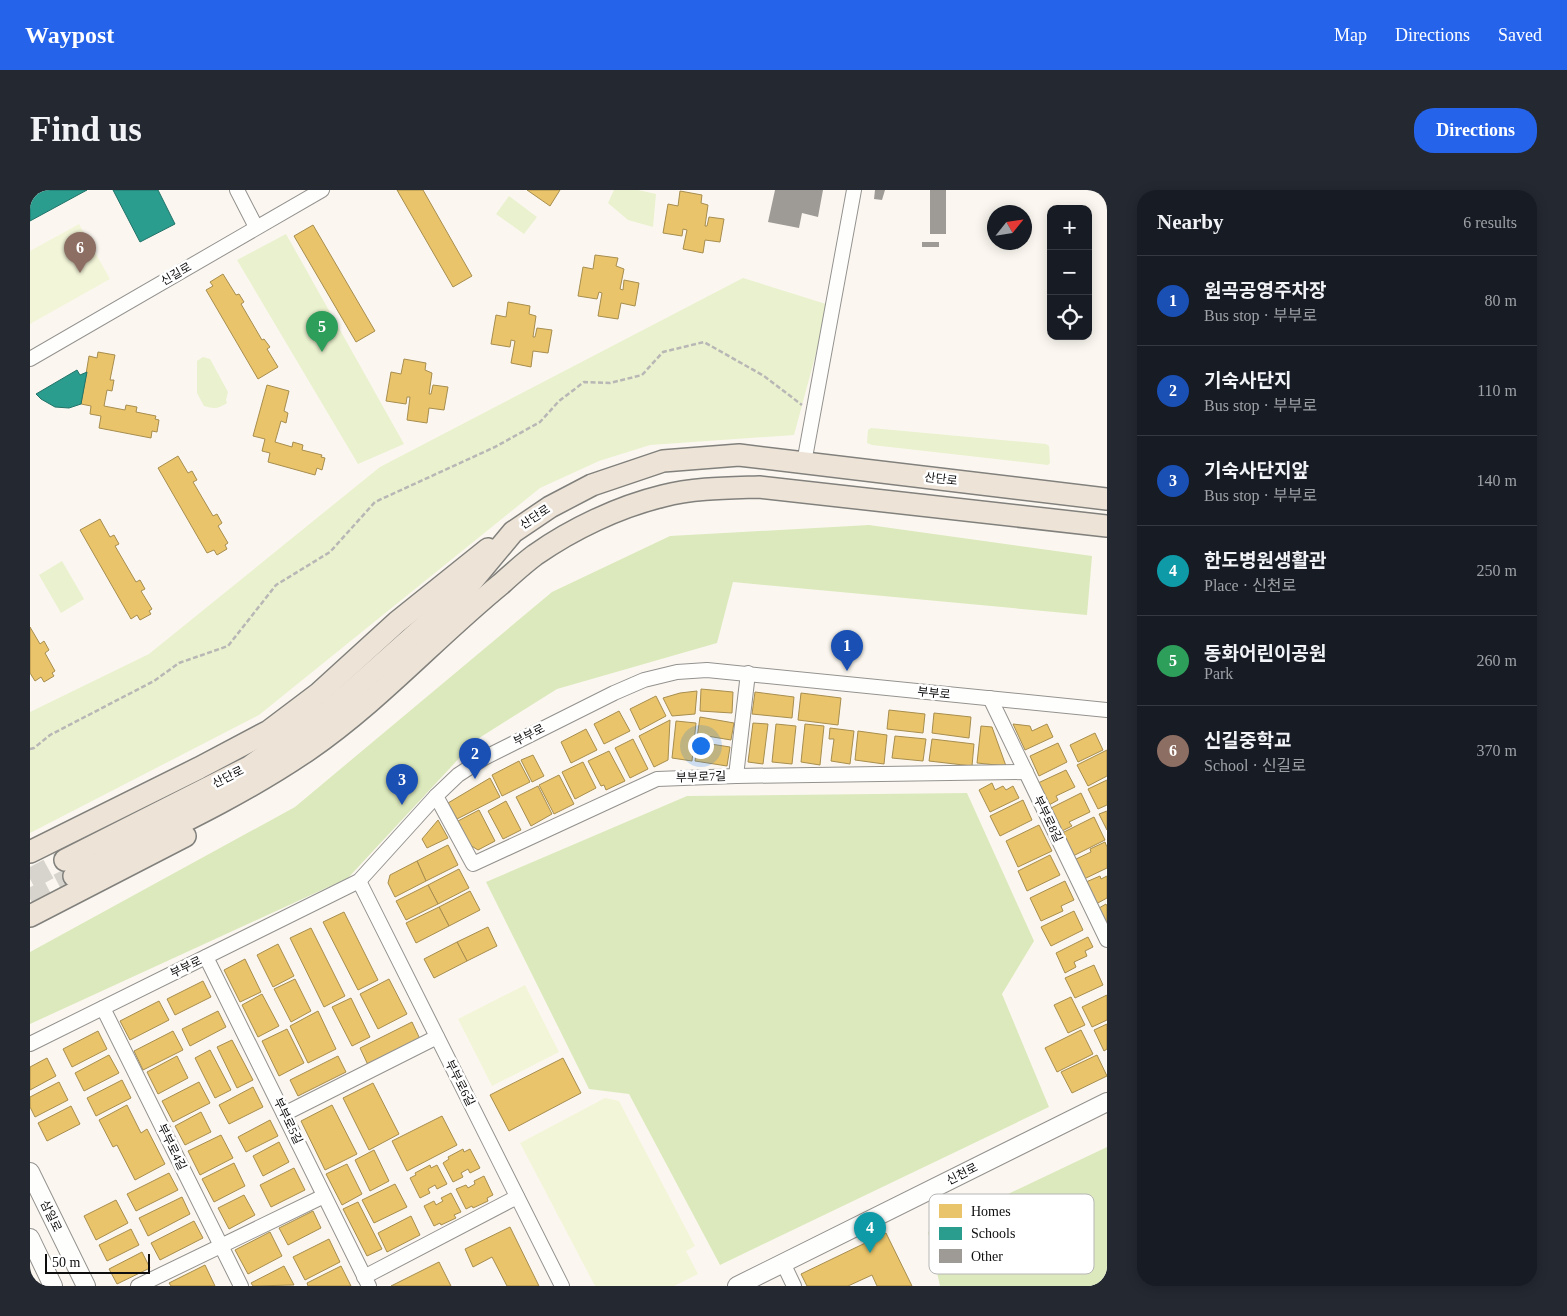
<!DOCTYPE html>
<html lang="en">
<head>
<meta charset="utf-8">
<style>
	:root { --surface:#171b24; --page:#242831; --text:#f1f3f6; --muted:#9ea1a6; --line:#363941; --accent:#2563eb }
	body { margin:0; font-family:"Times New Roman","Noto Sans KR",serif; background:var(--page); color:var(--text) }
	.controls { position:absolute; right:15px; top:15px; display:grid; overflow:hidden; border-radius:10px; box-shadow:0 2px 12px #0003 }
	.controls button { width:45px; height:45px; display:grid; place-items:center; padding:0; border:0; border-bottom:1px solid var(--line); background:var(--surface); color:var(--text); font:25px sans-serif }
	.compass { position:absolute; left:957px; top:15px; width:45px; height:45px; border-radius:50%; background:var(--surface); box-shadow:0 2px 12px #0003; rotate:60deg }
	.scale { position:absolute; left:15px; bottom:12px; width:105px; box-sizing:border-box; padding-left:5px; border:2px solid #0d0d0d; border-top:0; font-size:14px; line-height:18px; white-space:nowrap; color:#0d0d0d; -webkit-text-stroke:4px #fff; paint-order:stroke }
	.you { position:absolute; left:670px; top:555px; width:18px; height:18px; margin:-12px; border:4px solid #fff; border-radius:50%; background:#1a73e8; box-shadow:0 0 0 8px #1a73e833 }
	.badge { display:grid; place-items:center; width:32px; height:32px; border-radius:50%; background:var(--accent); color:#fff; font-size:16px; font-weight:700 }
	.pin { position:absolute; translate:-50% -41px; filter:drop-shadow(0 1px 2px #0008) }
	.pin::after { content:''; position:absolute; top:26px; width:18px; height:15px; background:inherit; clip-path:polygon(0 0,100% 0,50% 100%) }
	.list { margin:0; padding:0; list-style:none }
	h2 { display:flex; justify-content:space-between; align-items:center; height:65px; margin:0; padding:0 20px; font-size:21px }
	h2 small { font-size:16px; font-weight:400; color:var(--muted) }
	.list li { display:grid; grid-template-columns:32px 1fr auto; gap:15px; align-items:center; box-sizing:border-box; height:90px; padding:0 20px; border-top:1px solid var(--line) }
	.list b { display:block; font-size:19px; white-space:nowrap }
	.list p { margin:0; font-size:16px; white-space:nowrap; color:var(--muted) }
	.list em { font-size:16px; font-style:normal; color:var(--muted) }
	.icon { flex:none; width:28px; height:28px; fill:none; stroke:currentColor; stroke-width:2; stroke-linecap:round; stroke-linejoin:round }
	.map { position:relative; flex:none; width:1077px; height:1096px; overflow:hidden; border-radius:20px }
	header { display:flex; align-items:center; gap:30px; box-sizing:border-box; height:70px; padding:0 25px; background:var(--accent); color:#fff }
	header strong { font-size:24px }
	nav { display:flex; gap:28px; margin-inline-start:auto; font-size:18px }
	.intro { display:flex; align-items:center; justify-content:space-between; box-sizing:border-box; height:120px; padding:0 30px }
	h1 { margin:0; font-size:35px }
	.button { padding:12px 22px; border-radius:20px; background:var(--accent); color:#fff; font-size:18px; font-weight:700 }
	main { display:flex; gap:30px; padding:0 30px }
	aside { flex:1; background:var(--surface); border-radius:20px; box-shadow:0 2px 12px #0003 }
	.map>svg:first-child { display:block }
	.green { fill:#eaf1ce }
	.forest { fill:#dce9bc }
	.pitch { fill:#f3f5d8 }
	.homes { fill:#e9c46a; stroke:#a78d4e }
	.schools { fill:#2a9d8f; stroke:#217268 }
	.building { fill:#9e9a96 }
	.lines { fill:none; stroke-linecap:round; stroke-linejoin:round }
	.primary-tunnel { stroke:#d7d4ce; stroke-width:21; stroke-dasharray:21 11; stroke-linecap:butt }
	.minor-casing { stroke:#94928f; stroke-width:16 }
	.tertiary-casing { stroke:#94928f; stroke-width:20 }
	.primary-casing { stroke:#81807c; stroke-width:24 }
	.path { stroke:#b8b7b6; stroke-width:2.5; stroke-dasharray:5 2.5; stroke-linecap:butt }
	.minor { stroke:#fefefd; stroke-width:14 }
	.tertiary { stroke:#fefefd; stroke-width:18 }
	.primary { stroke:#ede3d7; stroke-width:21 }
	.labels { text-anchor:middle; stroke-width:5; stroke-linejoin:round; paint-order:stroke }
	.street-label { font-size:12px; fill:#0d0d0d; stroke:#fff }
	.key { fill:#fff; stroke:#b6b6b6; stroke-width:1 }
	.key-label { font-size:14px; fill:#0d0d0d }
</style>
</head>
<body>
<header>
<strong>Waypost</strong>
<nav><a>Map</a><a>Directions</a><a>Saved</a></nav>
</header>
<div class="intro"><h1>Find us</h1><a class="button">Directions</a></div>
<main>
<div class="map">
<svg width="1077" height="1096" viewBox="0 0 1077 1096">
	<rect width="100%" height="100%" fill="#fbf7f0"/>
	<g class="green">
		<path d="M584,0h24l18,4 -3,33 -25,-7 -20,-17z"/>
		<path d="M479,6l28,21 -13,17 -28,-20z"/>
		<path d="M256,44l118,210 -46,20 -121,-204z"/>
		<path d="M713,88l86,27 -35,130 -144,10 -51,16 -59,27 -281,227 -229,118v-121l119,-58 231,-187z"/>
		<path d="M173,167l7,2 18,33 -2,8 1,3c-9,6 -13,6 -23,3l-7,-13v-32z"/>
		<path d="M841,238l175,16 3,2 1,17 -2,2 -176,-20 -5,-2 1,-13z"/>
		<path d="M32,371l22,38 -23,14 -22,-38z"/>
	</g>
	<g class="forest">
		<path d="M839,335l223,31 -5,59 -354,-33 -16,61 -160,46 -81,51 -128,138 -318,146v-72l265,-145 257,-215 118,-56z"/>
		<path d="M937,603l67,148 -32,53 47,113 -329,158 -91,-171 -40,-5 -103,-207 201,-86z"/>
		<path d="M1077,957v139h-167l-12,-54z"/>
	</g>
	<g class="pitch">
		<path d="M49,34l31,55 -80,45v-73z"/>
		<path d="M495,795l34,67 -67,34 -34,-67z"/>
		<path d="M575,908l14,3 76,145 -9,5 12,23 -24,12h-79l-75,-143z"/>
	</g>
	<g class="homes">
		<path d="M367,0h26l49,86 -19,11z"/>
		<path d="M497,0h33l-10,16z"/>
		<path d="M650,1l22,4 -1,8 7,2 -3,21h2l2,-9 15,2 -4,23 -15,-2 -2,13 -20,-4 4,-19 -4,-1 -1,7 -19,-3 5,-29 10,2z"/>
		<path d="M283,35l62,106 -19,11 -62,-106z"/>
		<path d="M565,65l23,3 -2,8 8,3 -4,20 3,1 1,-10 15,3 -4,23 -14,-3 -3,16 -20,-3 4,-23 -3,-1 -2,7 -19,-3 5,-29 10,2z"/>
		<path d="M193,84l13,21 3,-1 5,8 -3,2 21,36 2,-1 6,8 -3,2 11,18 -20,12 -52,-89 7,-4 -3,-4z"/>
		<path d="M478,112l22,4 -1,8 7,2 -3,21h2l2,-9 15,2 -4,23 -15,-2 -2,16 -20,-4 4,-22 -4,-1 -1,7 -19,-3 5,-29 10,2z"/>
		<path d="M68,162l17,3 -5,25h4l-2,11 -5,-1 -3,16 21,4 1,-5 11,2 -1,5 20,4 -1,3 4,1 -2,12 -5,-1 -1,7 -52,-10 2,-12 -11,-2 1,-8 -10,-2 8,-48 8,2z"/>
		<path d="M374,169l22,4 -1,7 7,3 -3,21h2l2,-9 15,2 -4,23 -15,-2 -2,15 -20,-3 3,-23h-3l-1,7 -20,-3 5,-29 10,2z"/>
		<path d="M237,195l22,6 -5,20 4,2 -2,10 -5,-2 -6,21 17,5 1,-5 10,3 -1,5 20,5 -1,2 4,1 -3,12 -5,-2 -2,7 -47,-13 2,-9 -8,-2 3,-12 -12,-3z"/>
		<path d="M148,266l10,17 4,-2 5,9 -4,2 20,34 4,-2 5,9 -4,3 10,17 -3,2 2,4 -10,6 -3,-5 -7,3 -49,-85z"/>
		<path d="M70,329l10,18 4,-2 5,9 -4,2 21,36 4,-2 5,9 -4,2 11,18 -3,2 2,3 -11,6 -3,-5 -6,4 -51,-89z"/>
		<path d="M0,437l10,17 4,-3 5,9 -4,3 10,18 -3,2 2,3 -10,6 -3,-5 -6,4 -5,-8z"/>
		<path d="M671,499l32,3 -1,21 -32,-2z"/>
		<path d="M667,501l-2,23 -23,2 -9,-18 17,-5z"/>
		<path d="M725,502l39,5 -2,21 -40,-4z"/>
		<path d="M771,503l40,5 -3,27 -40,-5z"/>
		<path d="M626,506l10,20 -26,14 -10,-21z"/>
		<path d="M859,520l36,4 -2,19 -36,-4z"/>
		<path d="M589,521l11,20 -26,13 -10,-20z"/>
		<path d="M904,523l37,4 -2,21 -37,-5z"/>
		<path d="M670,527l34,6 -3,17 -24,-4 -1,4 -9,-2z"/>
		<path d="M640,530l-2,40 -14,7 -15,-31z"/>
		<path d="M646,531l20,2 -4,38 -20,-3z"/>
		<path d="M723,533l15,1 -5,40 -15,-2z"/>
		<path d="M746,534l20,2 -4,38 -20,-2z"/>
		<path d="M775,534l19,2 -4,39 -19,-3z"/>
		<path d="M983,534l17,2 2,5 15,-7 6,13 -28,13z"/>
		<path d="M951,536l11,1 14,39 -29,-3z"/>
		<path d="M800,538l24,3 -4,33 -19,-3 3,-22h-5z"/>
		<path d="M556,539l11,21 -26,13 -10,-21z"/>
		<path d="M828,541l29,4 -3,29 -29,-4z"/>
		<path d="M1065,543l8,17 -25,12 -8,-17z"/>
		<path d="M865,546l31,3 -3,22 -31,-3z"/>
		<path d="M603,549l15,30 -18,9 -15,-30z"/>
		<path d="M902,549l42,5 -2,22 -43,-5z"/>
		<path d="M668,552l32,5 -3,19 -32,-5z"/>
		<path d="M1028,553l9,19 -28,14 -9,-20z"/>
		<path d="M1077,560v26l-19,10 -11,-21z"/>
		<path d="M579,561l16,30 -19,9 -2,-5 -3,1 -13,-25z"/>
		<path d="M503,565l11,21 -12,6 -11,-22z"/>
		<path d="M489,571l11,21 -28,14 -10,-21z"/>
		<path d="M553,572l13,26 -21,11 -13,-27z"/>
		<path d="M1036,580l9,17 -19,9 2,4 -9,5 -11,-22z"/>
		<path d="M529,585l15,29 -20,10 -15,-29z"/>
		<path d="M460,588l10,19 -43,22 -9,-16z"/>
		<path d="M1077,590v25l-9,4 -10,-20z"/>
		<path d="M962,593l3,7 8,-4 3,4 7,-4 6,12 -29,14 -11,-22z"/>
		<path d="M508,596l14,28 -21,12 -15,-29z"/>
		<path d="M1051,603l9,19 -21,10 3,4 -10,5 -11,-23z"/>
		<path d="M993,610l9,20 -32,16 -10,-20z"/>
		<path d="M476,611l15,29 -18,9 -15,-28z"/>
		<path d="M449,620l16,31 -17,9 -8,-5 -12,-24z"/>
		<path d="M1077,621v19l-8,-16z"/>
		<path d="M1064,627l11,23 -32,16 -11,-23z"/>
		<path d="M408,630l10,18 -21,10 -5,-9z"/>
		<path d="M1009,635l13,26 -34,16 -12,-26z"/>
		<path d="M1075,652l2,5v21l-23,11 -10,-19 17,-8 -1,-3z"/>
		<path d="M418,655l10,20 -32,16 -9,-20z"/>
		<path d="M1020,665l10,20 -33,16 -9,-20z"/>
		<path d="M387,671l9,20 -31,16 -7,-14 2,-8z"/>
		<path d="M429,679l10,19 -31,16 -10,-19z"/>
		<path d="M1070,686l1,3 6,-3v22l-11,6 -10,-22z"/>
		<path d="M1035,691l9,19 -13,6 2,5 -22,10 -11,-23z"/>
		<path d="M398,695l10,19 -32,16 -10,-19z"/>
		<path d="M440,701l10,19 -31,16 -10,-19z"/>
		<path d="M1076,714l1,2v19l-8,-17z"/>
		<path d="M409,717l10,19 -33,17 -10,-20z"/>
		<path d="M1044,721l9,19 -32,16 -10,-19z"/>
		<path d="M314,722l34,68 -20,10 -35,-68z"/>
		<path d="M458,737l9,19 -30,15 -10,-19z"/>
		<path d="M281,738l34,68 -21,11 -34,-69z"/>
		<path d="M1058,747l5,10 -8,4 2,5 -13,6 2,5 -11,6 -9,-20z"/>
		<path d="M427,752l10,19 -33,17 -10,-19z"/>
		<path d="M248,754l16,32 -21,11 -16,-32z"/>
		<path d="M215,769l16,33 -21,10 -16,-32z"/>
		<path d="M1064,775l9,20 -28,13 -10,-20z"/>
		<path d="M265,789l16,32 -20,11 -17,-33z"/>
		<path d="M359,789l18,35 -29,15 -18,-35z"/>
		<path d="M173,791l8,16 -36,18 -8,-16z"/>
		<path d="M232,804l17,32 -21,11 -16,-32z"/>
		<path d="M1077,805v25l-15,7 -10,-20z"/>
		<path d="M1041,807l14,28 -17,8 -14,-28z"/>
		<path d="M321,808l19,39 -18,9 -20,-39z"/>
		<path d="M129,811l10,19 -39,20 -10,-19z"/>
		<path d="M188,821l8,16 -36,19 -8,-17z"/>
		<path d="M288,821l18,38 -28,14 -18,-37z"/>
		<path d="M382,832l8,17 -52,26 -8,-17z"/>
		<path d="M1077,834v25l-3,2 -10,-21z"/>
		<path d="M257,839l17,34 -25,13 -17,-35z"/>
		<path d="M1051,840l12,24 -36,18 -12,-24z"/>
		<path d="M68,841l9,18 -35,18 -9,-18z"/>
		<path d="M143,841l10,19 -40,20 -9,-19z"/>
		<path d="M202,850l21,40 -16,8 -20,-41z"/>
		<path d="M180,860l21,40 -16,8 -20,-40z"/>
		<path d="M79,865l10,18 -35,18 -9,-18z"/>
		<path d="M1067,865l10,21 -35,17 -11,-21z"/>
		<path d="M147,866l11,22 -30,16 -11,-22z"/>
		<path d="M308,866l8,16 -48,24 -8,-16z"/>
		<path d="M17,868l9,18 -26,14v-23z"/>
		<path d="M533,868l18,35 -72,38 -19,-36z"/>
		<path d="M92,890l9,18 -35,18 -9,-18z"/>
		<path d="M29,892l9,18 -33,17 -5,-10v-10z"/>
		<path d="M169,892l11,21 -37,19 -11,-21z"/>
		<path d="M343,893l26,51 -30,16 -26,-52z"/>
		<path d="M223,897l10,20 -34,17 -10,-19z"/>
		<path d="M97,915l14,28 6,-4 18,35 -30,16 -18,-35 -4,2 -14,-27z"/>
		<path d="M302,915l25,49 -32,16 -24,-49z"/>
		<path d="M41,916l9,18 -33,17 -9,-18z"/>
		<path d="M171,922l10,20 -26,13 -10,-19z"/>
		<path d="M412,926l15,29 -50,26 -15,-30z"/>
		<path d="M240,930l8,16 -32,16 -8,-15z"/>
		<path d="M191,945l12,23 -33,17 -12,-24z"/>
		<path d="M249,952l10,20 -26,14 -10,-20z"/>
		<path d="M433,959l1,3 6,-3 10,19 -10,5 -2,-4 -7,4 2,4 -10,5 -10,-19 6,-4 -1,-2z"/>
		<path d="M344,960l15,31 -19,10 -15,-31z"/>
		<path d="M204,973l11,23 -31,16 -12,-23z"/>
		<path d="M317,974l15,30 -20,11 -16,-31z"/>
		<path d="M400,975l1,3 6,-3 10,19 -10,5 -2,-4 -7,4 2,4 -10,5 -10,-20 6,-3 -1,-2z"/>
		<path d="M264,978l11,22 -34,17 -11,-22z"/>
		<path d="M139,983l9,17 -42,21 -9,-17z"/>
		<path d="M454,986l9,19 -6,3 1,3 -15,7 -1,-2 -6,3 -10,-20 10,-4 2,3 7,-4 -1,-3z"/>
		<path d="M365,994l12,23 -33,16 -12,-23z"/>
		<path d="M421,1003l10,19 -7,3 2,3 -15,7 -1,-2 -6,3 -10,-20 10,-5 2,4 7,-4 -2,-3z"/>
		<path d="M214,1005l11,20 -26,14 -11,-21z"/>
		<path d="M152,1007l8,17 -42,22 -9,-18z"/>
		<path d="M86,1010l12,23 -32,17 -12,-24z"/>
		<path d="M328,1012l24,47 -15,7 -24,-47z"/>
		<path d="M283,1021l8,17 -33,17 -9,-17z"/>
		<path d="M381,1026l9,19 -33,17 -9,-19z"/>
		<path d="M164,1031l9,17 -43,22 -9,-17z"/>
		<path d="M480,1037l29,59h-32l-15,-29 -19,10 -8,-18z"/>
		<path d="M101,1039l8,16 -32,16 -8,-16z"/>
		<path d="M240,1042l12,24 -34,18 -13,-24z"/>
		<path d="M856,1043l26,53h-35l-5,-11 -24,11h-41l-6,-12z"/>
		<path d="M299,1049l11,23 -35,18 -12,-23z"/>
		<path d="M112,1062l8,16 -33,16 -8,-15z"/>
		<path d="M409,1072l12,24h-60z"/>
		<path d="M175,1075l10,21h-44l-2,-3z"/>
		<path d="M254,1076l10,19 -41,1 -2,-3z"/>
		<path d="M311,1076l10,20h-43l-1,-3z"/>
	</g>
	<g class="schools">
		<path d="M0,0h57l-57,31z"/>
		<path d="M83,0h45l17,34 -35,18z"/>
		<path d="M47,180l3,5 7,-3 -6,32 -12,4 -14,-1 -14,-8 -5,-5z"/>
	</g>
	<g class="building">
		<path d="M745,0h48l-5,27 -16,-4 -3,15 -31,-6z"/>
		<path d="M845,0h10l-3,10 -8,-1z"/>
		<rect x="900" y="0" width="16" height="44"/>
		<rect x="892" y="52" width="17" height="5"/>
	</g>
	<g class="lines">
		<g class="primary-tunnel">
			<path d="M0,689l35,-19"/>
			<path d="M0,709l44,-23"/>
		</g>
		<defs>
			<g id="minor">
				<path d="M207,0l19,37"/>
				<path d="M0,169l292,-169"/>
				<path d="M774,273l50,-273"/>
				<path d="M960,508l117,242"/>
				<path d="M706,586l12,-103"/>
				<path d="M406,606l37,68 184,-85 79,-3 290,-4"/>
				<path d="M329,691l203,405"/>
				<path d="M176,767l163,329"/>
				<path d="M73,818l138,278"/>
				<path d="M0,854l329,-163 77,-85 22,-21 26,-17 130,-65 30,-13 33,-8 30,-2 400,40"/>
				<path d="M254,924l153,-77"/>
				<path d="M753,1073l11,23"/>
				<path d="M334,1087l153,-80"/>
				<path d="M108,1096l186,-90"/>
			</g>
			<g id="tertiary">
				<path d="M0,982l56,114"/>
				<path d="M0,1048l23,48"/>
				<path d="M707,1096l370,-184"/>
			</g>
			<g id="primary">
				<path d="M0,662l169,-84 70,-37 49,-37 79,-72 91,-73"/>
				<path d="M35,670l184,-93 79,-55 135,-120 50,-60 37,-25 42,-22 71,-24 76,-6 368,44"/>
				<path d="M44,686c79,-40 161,-76 234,-126 70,-48 127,-112 193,-166 11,-10 22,-20 34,-29 37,-26 83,-48 128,-59 31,-8 64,-8 96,-9l348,39"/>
				<path d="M0,726l155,-80"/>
			</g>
		</defs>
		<use href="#minor" class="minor-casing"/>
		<use href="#tertiary" class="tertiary-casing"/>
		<use href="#primary" class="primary-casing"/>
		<path class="path" d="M0,559l4,-1 16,-13 104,-54 25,-18 49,-17 48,-61 54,-33 45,-50 120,-55 45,-25 19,-21 25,-19 26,1 32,-8 21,-23 41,-10 60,34 38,29"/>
		<use href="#minor" class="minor"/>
		<use href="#tertiary" class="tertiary"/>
		<use href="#primary" class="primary"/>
	</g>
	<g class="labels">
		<g class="street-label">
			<text transform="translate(146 84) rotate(-30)" y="4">신길로</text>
			<text transform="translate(911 289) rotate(7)" y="4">산단로</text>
			<text transform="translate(505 327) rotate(-33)" y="4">산단로</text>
			<text transform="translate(904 503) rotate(6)" y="4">부부로</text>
			<text transform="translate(499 545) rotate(-27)" y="4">부부로</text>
			<text transform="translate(198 587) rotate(-27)" y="4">산단로</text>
			<text transform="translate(671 587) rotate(-2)" y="4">부부로7길</text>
			<text transform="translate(1018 629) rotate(64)" y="4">부부로8길</text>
			<text transform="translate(156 777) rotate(-26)" y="4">부부로</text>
			<text transform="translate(430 893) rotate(63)" y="4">부부로6길</text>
			<text transform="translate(258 931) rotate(64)" y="4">부부로5길</text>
			<text transform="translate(142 957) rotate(64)" y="4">부부로4길</text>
			<text transform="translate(932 984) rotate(-27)" y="4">신천로</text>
			<text transform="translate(21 1026) rotate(64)" y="4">삼일로</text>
		</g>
	</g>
	<rect x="899" y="1004" width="165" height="80" rx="8" class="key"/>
	<rect x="909" y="1014" width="23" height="14" fill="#e9c46a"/>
	<rect x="909" y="1037" width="23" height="13" fill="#2a9d8f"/>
	<rect x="909" y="1059" width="23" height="14" fill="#9e9a96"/>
	<g class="key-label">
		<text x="941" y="1026">Homes</text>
		<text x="941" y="1048">Schools</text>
		<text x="941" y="1071">Other</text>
	</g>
</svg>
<div class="controls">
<button>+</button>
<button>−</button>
<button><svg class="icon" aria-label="locate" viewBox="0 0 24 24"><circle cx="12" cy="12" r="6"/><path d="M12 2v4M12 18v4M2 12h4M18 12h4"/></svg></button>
</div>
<svg class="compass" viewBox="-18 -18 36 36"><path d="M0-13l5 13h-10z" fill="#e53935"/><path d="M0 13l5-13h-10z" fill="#9ea1a6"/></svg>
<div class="scale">50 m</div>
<div class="you"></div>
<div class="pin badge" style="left:817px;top:481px;background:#1a4fb4">1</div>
<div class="pin badge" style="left:445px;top:589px;background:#1a4fb4">2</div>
<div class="pin badge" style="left:372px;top:615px;background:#1a4fb4">3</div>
<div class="pin badge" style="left:840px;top:1063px;background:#0f9aa8">4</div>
<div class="pin badge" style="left:292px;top:162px;background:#2e9e5b">5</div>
<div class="pin badge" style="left:50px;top:83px;background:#8d6e63">6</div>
</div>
<aside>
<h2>Nearby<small>6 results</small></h2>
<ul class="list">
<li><span class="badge" style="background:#1a4fb4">1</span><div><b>원곡공영주차장</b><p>Bus stop · 부부로</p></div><em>80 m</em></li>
<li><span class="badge" style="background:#1a4fb4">2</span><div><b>기숙사단지</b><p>Bus stop · 부부로</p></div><em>110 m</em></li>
<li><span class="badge" style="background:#1a4fb4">3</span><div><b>기숙사단지앞</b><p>Bus stop · 부부로</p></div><em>140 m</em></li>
<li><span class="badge" style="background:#0f9aa8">4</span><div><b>한도병원생활관</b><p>Place · 신천로</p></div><em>250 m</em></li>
<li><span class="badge" style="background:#2e9e5b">5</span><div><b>동화어린이공원</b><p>Park</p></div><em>260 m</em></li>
<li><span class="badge" style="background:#8d6e63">6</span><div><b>신길중학교</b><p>School · 신길로</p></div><em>370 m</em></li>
</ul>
</aside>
</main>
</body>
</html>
